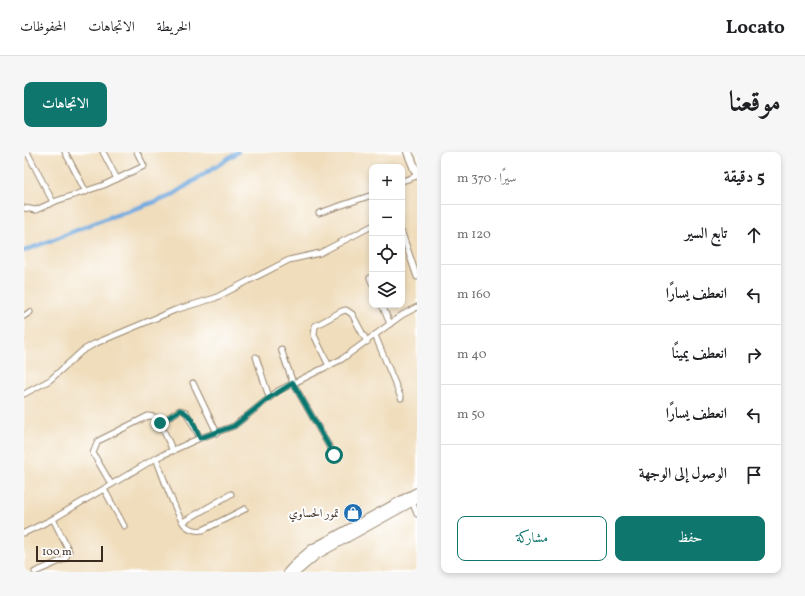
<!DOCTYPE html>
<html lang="ar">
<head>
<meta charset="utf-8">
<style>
	:root { --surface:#fff; --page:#f6f6f6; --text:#202124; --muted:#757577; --line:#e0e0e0; --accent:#0f766e }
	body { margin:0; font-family:Vollkorn,Amiri,serif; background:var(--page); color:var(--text); direction:rtl }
	.controls { position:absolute; right:12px; top:12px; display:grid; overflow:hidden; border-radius:8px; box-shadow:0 2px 6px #0003 }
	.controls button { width:36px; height:36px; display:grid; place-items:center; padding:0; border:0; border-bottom:1px solid var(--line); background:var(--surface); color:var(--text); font:20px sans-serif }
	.scale { position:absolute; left:12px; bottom:10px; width:67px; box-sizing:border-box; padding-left:4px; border:2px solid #3b2a1e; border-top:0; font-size:11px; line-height:14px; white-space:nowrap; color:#3b2a1e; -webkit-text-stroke:3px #fff; paint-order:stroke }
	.stop { position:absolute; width:12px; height:12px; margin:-9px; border:3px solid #0f766e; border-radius:50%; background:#fff }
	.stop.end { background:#0f766e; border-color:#fff; box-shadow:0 1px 4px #0008 }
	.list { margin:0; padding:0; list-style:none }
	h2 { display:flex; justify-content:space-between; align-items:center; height:52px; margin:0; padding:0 16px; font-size:17px }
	h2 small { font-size:13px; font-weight:400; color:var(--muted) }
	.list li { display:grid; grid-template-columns:26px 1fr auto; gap:12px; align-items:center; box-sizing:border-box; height:60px; padding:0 16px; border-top:1px solid var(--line) }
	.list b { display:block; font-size:15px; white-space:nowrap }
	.list em { font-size:13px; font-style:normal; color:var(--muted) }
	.actions { display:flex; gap:8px; padding:12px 16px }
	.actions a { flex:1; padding:9px 0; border:1px solid var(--accent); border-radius:8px; text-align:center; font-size:14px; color:var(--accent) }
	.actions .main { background:var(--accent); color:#fff }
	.icon { flex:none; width:22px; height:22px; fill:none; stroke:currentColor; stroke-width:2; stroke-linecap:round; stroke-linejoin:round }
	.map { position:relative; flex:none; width:393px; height:420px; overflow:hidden; direction:ltr; border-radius:8px }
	header { display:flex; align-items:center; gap:24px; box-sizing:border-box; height:56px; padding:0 20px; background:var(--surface); border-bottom:1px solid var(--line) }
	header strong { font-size:19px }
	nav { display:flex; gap:22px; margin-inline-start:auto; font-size:14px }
	.intro { display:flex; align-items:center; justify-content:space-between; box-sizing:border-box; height:96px; padding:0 24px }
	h1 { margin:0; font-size:28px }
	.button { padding:10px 18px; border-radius:8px; background:var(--accent); color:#fff; font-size:14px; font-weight:700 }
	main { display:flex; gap:24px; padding:0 24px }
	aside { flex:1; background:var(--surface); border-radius:8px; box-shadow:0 2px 6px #0003 }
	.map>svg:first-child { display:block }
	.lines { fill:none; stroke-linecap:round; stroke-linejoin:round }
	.canal { stroke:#6da7dd; stroke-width:4.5 }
	.minor-casing { stroke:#96846d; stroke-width:7 }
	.primary-casing { stroke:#96846d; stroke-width:10 }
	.minor { stroke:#fff; stroke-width:5 }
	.primary { stroke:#fff; stroke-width:8 }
	.route { stroke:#0f766e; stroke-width:5 }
	.labels { text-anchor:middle; stroke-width:4; stroke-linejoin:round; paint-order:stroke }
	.poi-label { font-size:12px; fill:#3b2a1e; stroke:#fff; text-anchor:end }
</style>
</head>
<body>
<header>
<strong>Locato</strong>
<nav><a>الخريطة</a><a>الاتجاهات</a><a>المحفوظات</a></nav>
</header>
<div class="intro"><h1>موقعنا</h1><a class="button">الاتجاهات</a></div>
<main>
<aside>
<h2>5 دقيقة<small>سيرًا · 370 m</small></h2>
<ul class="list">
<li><svg class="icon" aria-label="ahead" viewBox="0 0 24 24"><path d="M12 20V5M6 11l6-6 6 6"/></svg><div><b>تابع السير</b></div><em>120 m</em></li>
<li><svg class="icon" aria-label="left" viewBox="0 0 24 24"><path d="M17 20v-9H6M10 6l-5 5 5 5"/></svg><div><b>انعطف يسارًا</b></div><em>160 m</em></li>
<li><svg class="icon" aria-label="right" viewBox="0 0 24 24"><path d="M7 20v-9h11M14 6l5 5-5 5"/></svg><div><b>انعطف يمينًا</b></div><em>40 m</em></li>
<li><svg class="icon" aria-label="left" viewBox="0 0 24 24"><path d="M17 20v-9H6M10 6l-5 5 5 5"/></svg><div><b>انعطف يسارًا</b></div><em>50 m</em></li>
<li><svg class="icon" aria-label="arrive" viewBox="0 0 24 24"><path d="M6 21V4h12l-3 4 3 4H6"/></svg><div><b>الوصول إلى الوجهة</b></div></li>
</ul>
<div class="actions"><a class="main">حفظ</a><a>مشاركة</a></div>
</aside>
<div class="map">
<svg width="393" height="420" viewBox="0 0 393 420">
	<rect width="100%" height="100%" fill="#fff"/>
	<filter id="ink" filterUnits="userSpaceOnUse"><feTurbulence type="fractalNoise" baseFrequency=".025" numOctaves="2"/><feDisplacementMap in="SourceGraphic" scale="8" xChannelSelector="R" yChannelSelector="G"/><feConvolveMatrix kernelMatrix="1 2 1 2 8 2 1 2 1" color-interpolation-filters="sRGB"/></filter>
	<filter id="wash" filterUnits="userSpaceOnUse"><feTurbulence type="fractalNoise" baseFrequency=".012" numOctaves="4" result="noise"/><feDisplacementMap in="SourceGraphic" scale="16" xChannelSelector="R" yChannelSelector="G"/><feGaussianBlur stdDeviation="0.9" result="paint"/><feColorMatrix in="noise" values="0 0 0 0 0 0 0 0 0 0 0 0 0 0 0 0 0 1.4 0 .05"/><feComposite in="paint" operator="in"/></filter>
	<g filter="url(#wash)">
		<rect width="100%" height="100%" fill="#f0ddbc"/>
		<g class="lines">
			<path class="canal" d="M0,99l86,-34 59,-20 69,-45"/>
		</g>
	</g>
	<g filter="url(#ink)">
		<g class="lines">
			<defs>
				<g id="minor">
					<path d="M3,0l26,50"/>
					<path d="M41,0l21,40"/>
					<path d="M79,0l14,27"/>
					<path d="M378,29l15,-5"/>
					<path d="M0,56l12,2 20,-9 48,-16 40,-19 -7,-14"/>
					<path d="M295,61l53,-18"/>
					<path d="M378,81l15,44"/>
					<path d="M346,126l2,5"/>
					<path d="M358,153l8,19"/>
					<path d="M0,164l6,-4"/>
					<path d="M351,183l26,63"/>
					<path d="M257,197l12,34 41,72"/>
					<path d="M232,205l13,40"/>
					<path d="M305,214l-15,-31 1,-9 27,-15 4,-1 6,4 15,28"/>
					<path d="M169,231l24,50"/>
					<path d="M0,242l26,-14 32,-29 12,-7 81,-34 40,-12 74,-38 31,-7 52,-27"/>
					<path d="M136,271l20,-13 6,2 14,26"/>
					<path d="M132,306c5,13 21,60 29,67 5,5 12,6 18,5l42,-21"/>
					<path d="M87,332l-18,-31 5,-12 50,-25 7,1 5,6 13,28"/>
					<path d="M80,337l20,37"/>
					<path d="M388,349l5,13"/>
					<path d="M159,370l48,-28"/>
					<path d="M0,381l29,-14 103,-61 44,-20 34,-12 44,-35 64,-32 60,-44 15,-8"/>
					<path d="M11,420l30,-13 4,-8 -16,-32"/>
				</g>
				<g id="primary">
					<path d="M384,0l9,22"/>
					<path d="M264,420l11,-12 13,-11 105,-57"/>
					<path d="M272,420l20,-17 101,-56"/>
				</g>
			</defs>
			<use href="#minor" class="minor-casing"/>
			<use href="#primary" class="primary-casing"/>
			<use href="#minor" class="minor"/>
			<use href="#primary" class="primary"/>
		</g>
	</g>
	<g class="lines" filter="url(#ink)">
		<path class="route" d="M136,271l20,-13c12,4 15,17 20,28l34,-12 35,-28 24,-15 41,72"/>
	</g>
	<defs>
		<symbol id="shop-disc" viewBox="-11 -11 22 22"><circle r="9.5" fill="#1f6fb2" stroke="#fff"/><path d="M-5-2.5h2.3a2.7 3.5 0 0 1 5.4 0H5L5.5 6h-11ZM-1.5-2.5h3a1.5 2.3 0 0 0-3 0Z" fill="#fff"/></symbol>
	</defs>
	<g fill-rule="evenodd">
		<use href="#shop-disc" x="318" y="350" width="22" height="22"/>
	</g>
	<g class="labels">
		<g class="poi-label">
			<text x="315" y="365">تمور الحساوي</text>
		</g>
	</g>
</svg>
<div class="controls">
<button>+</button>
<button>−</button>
<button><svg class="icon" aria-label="locate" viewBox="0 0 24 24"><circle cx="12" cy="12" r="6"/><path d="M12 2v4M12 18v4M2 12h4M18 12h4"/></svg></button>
<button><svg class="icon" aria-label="layers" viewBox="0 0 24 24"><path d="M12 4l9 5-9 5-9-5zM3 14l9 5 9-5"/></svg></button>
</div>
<div class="scale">100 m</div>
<div class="stop" style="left:310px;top:303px"></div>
<div class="stop end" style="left:136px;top:271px"></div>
</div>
</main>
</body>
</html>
